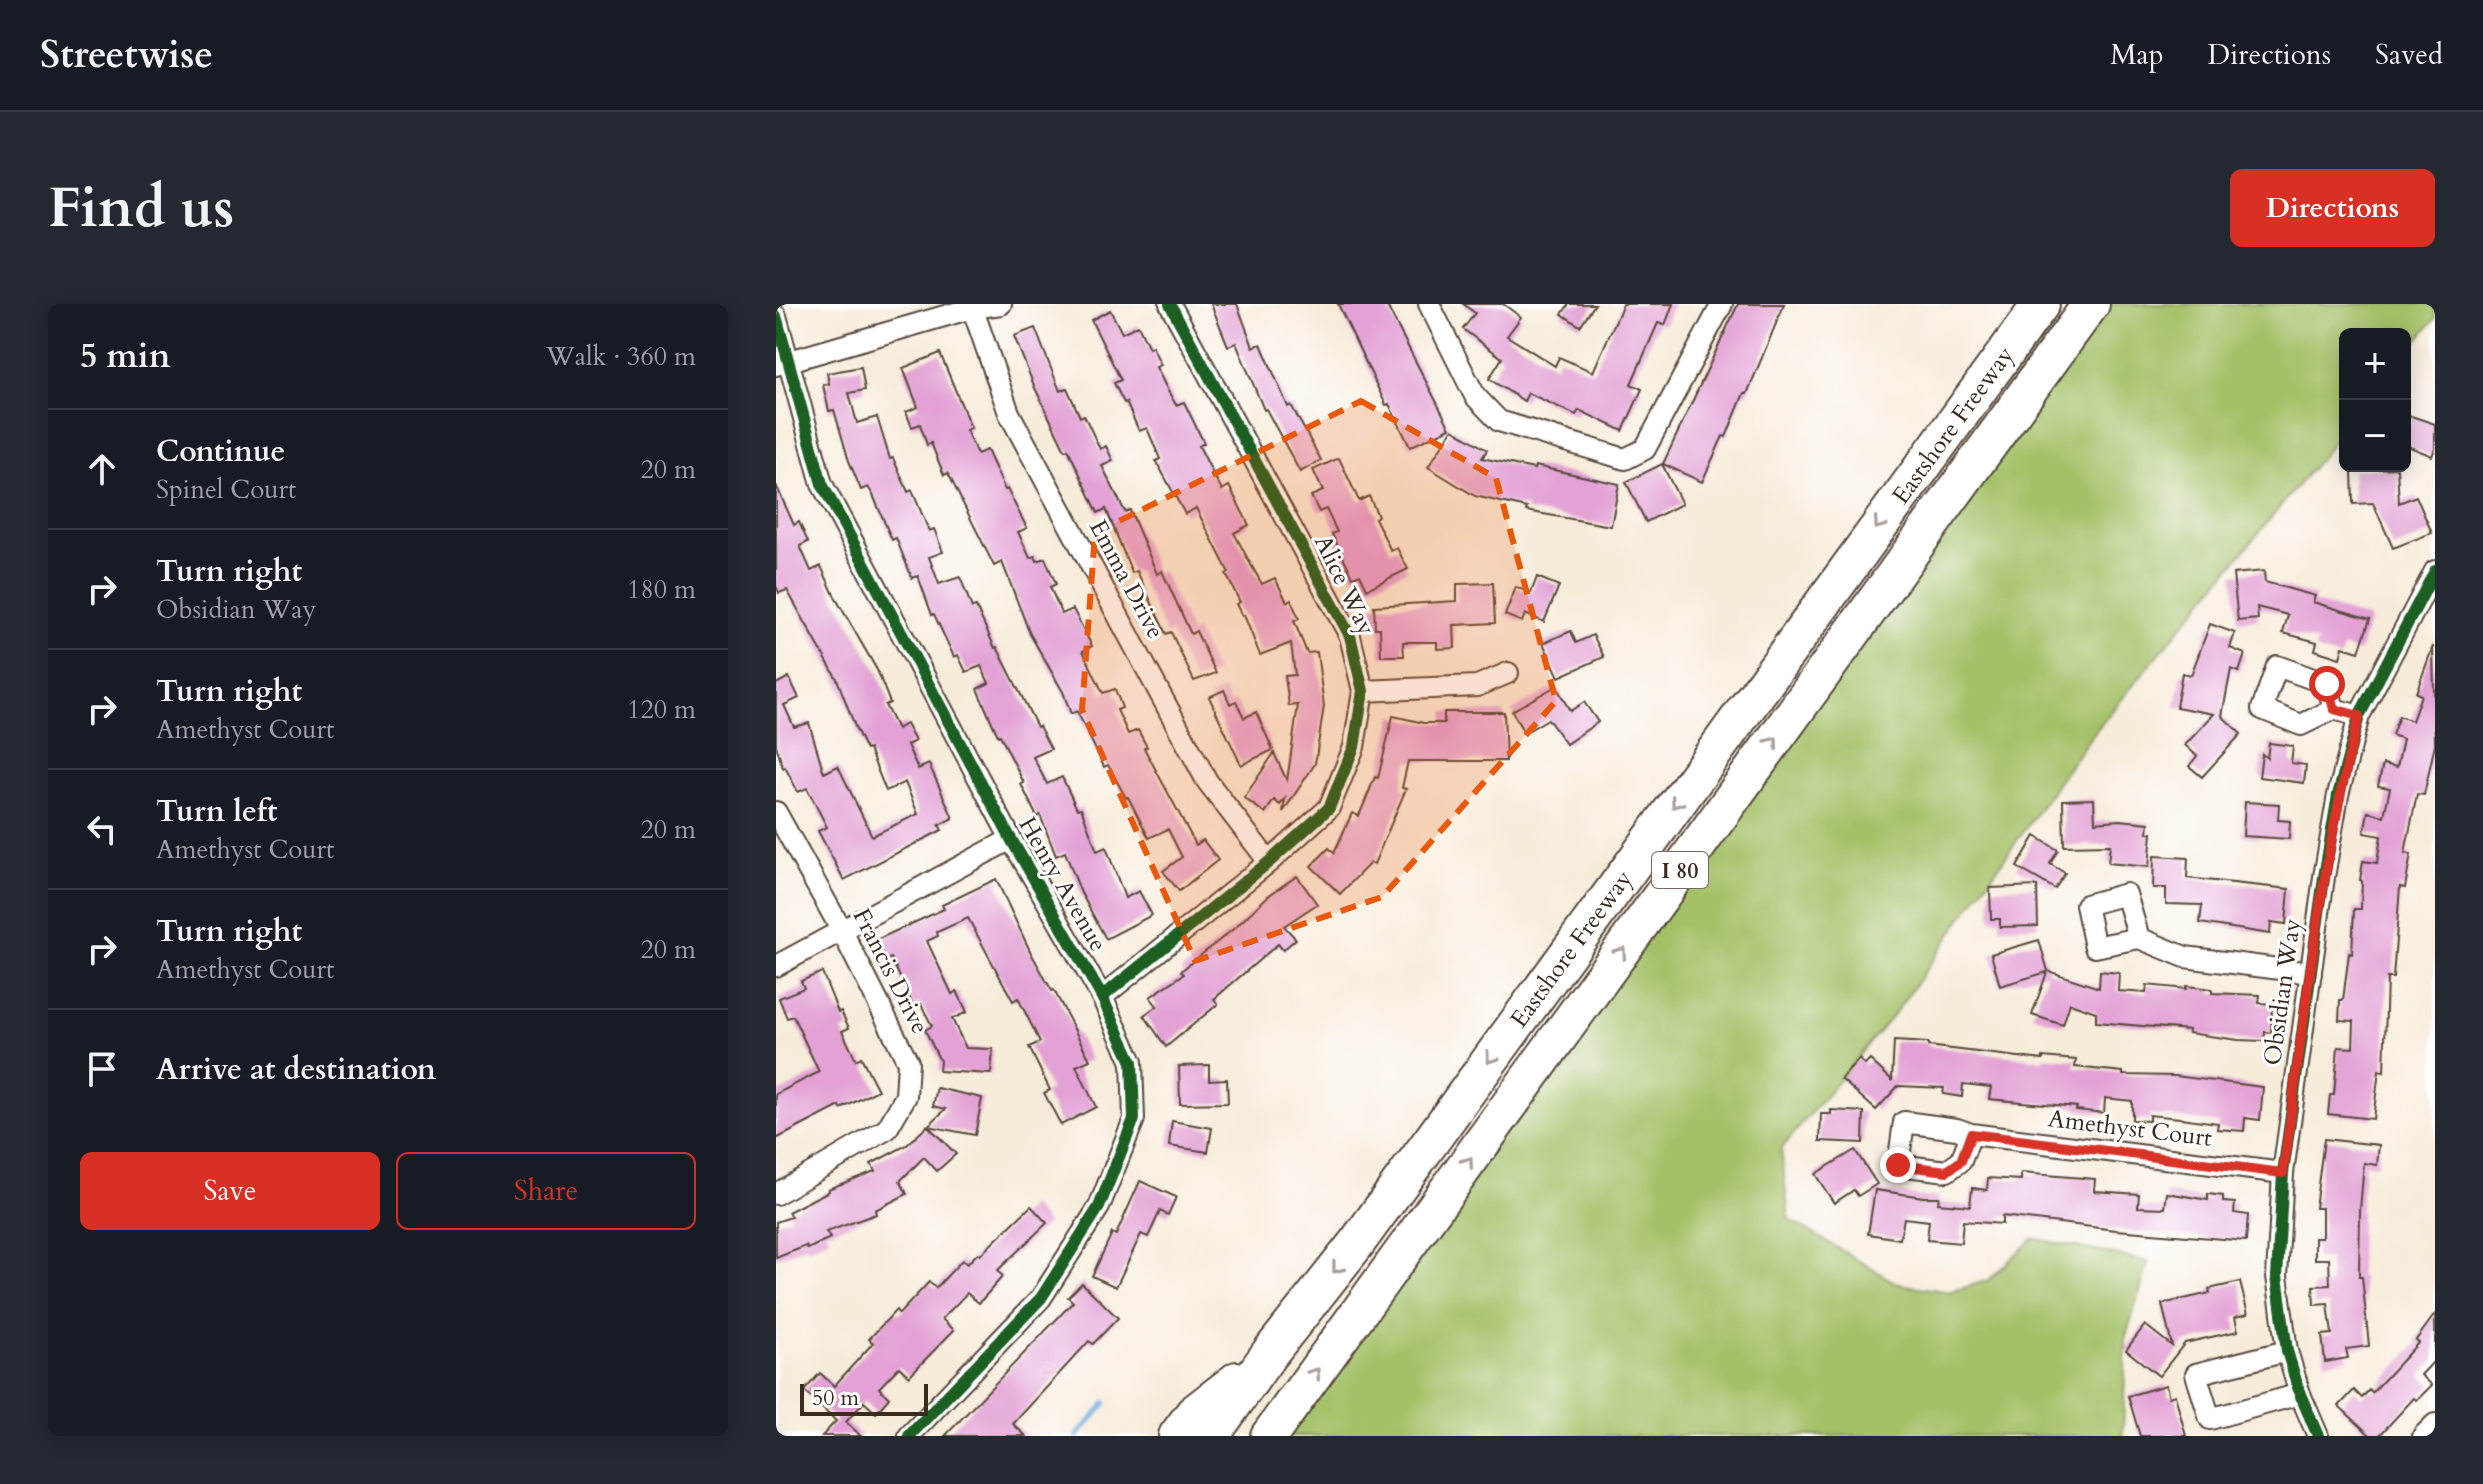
<!DOCTYPE html>
<html lang="en">
<head>
<meta charset="utf-8">
<style>
	:root { --surface:#171b24; --page:#242831; --text:#f1f3f6; --muted:#9ea1a6; --line:#363941; --accent:#d93025 }
	body { margin:0; font-family:Cardo,serif; background:var(--page); color:var(--text) }
	.controls { position:absolute; right:24px; top:24px; display:grid; overflow:hidden; border-radius:12px; box-shadow:0 4px 20px #0003 }
	.controls button { width:72px; height:72px; display:grid; place-items:center; padding:0; border:0; border-bottom:2px solid var(--line); background:var(--surface); color:var(--text); font:40px sans-serif }
	.scale { position:absolute; left:24px; bottom:20px; width:128px; box-sizing:border-box; padding-left:8px; border:4px solid #3b2a1e; border-top:0; font-size:22px; line-height:28px; white-space:nowrap; color:#3b2a1e; -webkit-text-stroke:6px #fff; paint-order:stroke }
	.stop { position:absolute; width:24px; height:24px; margin:-18px; border:6px solid #d93025; border-radius:50%; background:#fff }
	.stop.end { background:#d93025; border-color:#fff; box-shadow:0 2px 8px #0008 }
	.list { margin:0; padding:0; list-style:none }
	h2 { display:flex; justify-content:space-between; align-items:center; height:104px; margin:0; padding:0 32px; font-size:34px }
	h2 small { font-size:26px; font-weight:400; color:var(--muted) }
	.list li { display:grid; grid-template-columns:52px 1fr auto; gap:24px; align-items:center; box-sizing:border-box; height:120px; padding:0 32px; border-top:2px solid var(--line) }
	.list b { display:block; font-size:30px; white-space:nowrap }
	.list p { margin:0; font-size:26px; white-space:nowrap; color:var(--muted) }
	.list em { font-size:26px; font-style:normal; color:var(--muted) }
	.actions { display:flex; gap:16px; padding:24px 32px }
	.actions a { flex:1; padding:18px 0; border:2px solid var(--accent); border-radius:12px; text-align:center; font-size:28px; color:var(--accent) }
	.actions .main { background:var(--accent); color:#fff }
	.icon { flex:none; width:44px; height:44px; fill:none; stroke:currentColor; stroke-width:2; stroke-linecap:round; stroke-linejoin:round }
	.map { position:relative; flex:none; width:1659px; height:1132px; overflow:hidden; border-radius:12px }
	header { display:flex; align-items:center; gap:48px; box-sizing:border-box; height:112px; padding:0 40px; background:var(--surface); border-bottom:2px solid var(--line) }
	header strong { font-size:38px }
	nav { display:flex; gap:44px; margin-inline-start:auto; font-size:28px }
	.intro { display:flex; align-items:center; justify-content:space-between; box-sizing:border-box; height:192px; padding:0 48px }
	h1 { margin:0; font-size:56px }
	.button { padding:20px 36px; border-radius:12px; background:var(--accent); color:#fff; font-size:28px; font-weight:700 }
	main { display:flex; gap:48px; padding:0 48px }
	aside { flex:1; background:var(--surface); border-radius:12px; box-shadow:0 4px 20px #0003 }
	.map>svg:first-child { display:block }
	.green { fill:#a4c168; stroke:#707643; stroke-width:2 }
	.lines { fill:none; stroke-linecap:round; stroke-linejoin:round }
	.stream { stroke:#6fabe0; stroke-width:5 }
	.building { fill:#e3a1d5 }
	.minor-casing { stroke:#57473a; stroke-width:24 }
	.motorway-casing { stroke:#57473a; stroke-width:40 }
	.minor { stroke:#fff; stroke-width:20 }
	.motorway { stroke:#fff; stroke-width:36 }
	.cycleway-casing { stroke:#fff; stroke-width:17 }
	.cycleway { stroke:#1b5e20; stroke-width:12 }
	.oneway { stroke:#a79f9a }
	.route { stroke:#d93025; stroke-width:10 }
	.marked { fill:#e8590c; fill-opacity:0.2; stroke:#e8590c; stroke-width:6; stroke-dasharray:16 10; stroke-linejoin:round }
	.labels { text-anchor:middle; stroke-width:6; stroke-linejoin:round; paint-order:stroke }
	.shield { fill:#fff; stroke:#766a62; stroke-width:2 }
	.shield-label { font-size:22px; font-weight:bold; fill:#3b2a1e }
	.street-label { font-size:24px; fill:#3b2a1e; stroke:#fff }
</style>
</head>
<body>
<header>
<strong>Streetwise</strong>
<nav><a>Map</a><a>Directions</a><a>Saved</a></nav>
</header>
<div class="intro"><h1>Find us</h1><a class="button">Directions</a></div>
<main>
<aside>
<h2>5 min<small>Walk · 360 m</small></h2>
<ul class="list">
<li><svg class="icon" aria-label="ahead" viewBox="0 0 24 24"><path d="M12 20V5M6 11l6-6 6 6"/></svg><div><b>Continue</b><p>Spinel Court</p></div><em>20 m</em></li>
<li><svg class="icon" aria-label="right" viewBox="0 0 24 24"><path d="M7 20v-9h11M14 6l5 5-5 5"/></svg><div><b>Turn right</b><p>Obsidian Way</p></div><em>180 m</em></li>
<li><svg class="icon" aria-label="right" viewBox="0 0 24 24"><path d="M7 20v-9h11M14 6l5 5-5 5"/></svg><div><b>Turn right</b><p>Amethyst Court</p></div><em>120 m</em></li>
<li><svg class="icon" aria-label="left" viewBox="0 0 24 24"><path d="M17 20v-9H6M10 6l-5 5 5 5"/></svg><div><b>Turn left</b><p>Amethyst Court</p></div><em>20 m</em></li>
<li><svg class="icon" aria-label="right" viewBox="0 0 24 24"><path d="M7 20v-9h11M14 6l5 5-5 5"/></svg><div><b>Turn right</b><p>Amethyst Court</p></div><em>20 m</em></li>
<li><svg class="icon" aria-label="arrive" viewBox="0 0 24 24"><path d="M6 21V4h12l-3 4 3 4H6"/></svg><div><b>Arrive at destination</b></div></li>
</ul>
<div class="actions"><a class="main">Save</a><a>Share</a></div>
</aside>
<div class="map">
<svg width="1659" height="1132" viewBox="0 0 1659 1132">
	<rect width="100%" height="100%" fill="#fff"/>
	<filter id="ink" filterUnits="userSpaceOnUse"><feTurbulence type="fractalNoise" baseFrequency=".0125" numOctaves="2"/><feDisplacementMap in="SourceGraphic" scale="16" xChannelSelector="R" yChannelSelector="G"/><feConvolveMatrix kernelMatrix="1 2 1 2 8 2 1 2 1" color-interpolation-filters="sRGB"/></filter>
	<filter id="wash" filterUnits="userSpaceOnUse"><feTurbulence type="fractalNoise" baseFrequency=".006" numOctaves="4" result="noise"/><feDisplacementMap in="SourceGraphic" scale="32" xChannelSelector="R" yChannelSelector="G"/><feGaussianBlur stdDeviation="1.8" result="paint"/><feColorMatrix in="noise" values="0 0 0 0 0 0 0 0 0 0 0 0 0 0 0 0 0 1.4 0 .05"/><feComposite in="paint" operator="in"/></filter>
	<g filter="url(#wash)">
		<rect width="100%" height="100%" fill="#f7ecda"/>
		<path class="green" d="M1315,0h344v15l-30,36v-21h-60v94l-257,312 -190,269 -117,140 8,70 109,65 53,8 38,-12 44,-42 116,24 -23,74 -3,100h-854z"/>
		<g class="lines">
			<path class="stream" d="M301,1132l29,-33"/>
		</g>
		<g id="blocks">
			<g class="building">
				<path d="M435,0h26l16,43 8,-3 27,63 3,-2 30,55 -21,12 -34,-63 -2,1 -28,-67 -8,3z"/>
				<path d="M562,0h48l64,124 -40,19 -21,-43 -3,1z"/>
				<path d="M687,0h40l18,13 -14,19 48,30 4,-9 34,15 30,-68h50l-8,21 -7,-2 -27,61 11,5 -19,42 -44,-21 -3,5 -48,-22 -4,8 -35,-22 13,-21 -39,-29 12,-16z"/>
				<path d="M793,0h26l-15,22 -18,-12z"/>
				<path d="M962,0h46l-37,90 -3,-1 -18,44 -3,-1 -21,46 -39,-18z"/>
				<path d="M334,6l12,23 16,-8 11,23 3,-2 9,19 -5,2 12,24 8,14 8,-3 20,41 -5,3 14,28 9,16 7,-4 20,39 -15,8 16,30 12,21 13,-6 12,24 4,-2 8,19 -5,2 13,32 10,-1 7,54 -9,58 -32,48 2,-13 -5,6 -6,-5 -9,13 -21,-15 30,-45 13,28 11,-76 -9,1 -4,-30 10,-1 -4,-32 -31,12 -16,-40 -2,1 -6,-12 4,-2 -14,-28 3,-1 -33,-65 -11,6 -29,-53 4,-2 -13,-31 -8,3 -13,-29 -2,1 -10,-20 7,-3 -30,-60z"/>
				<path d="M259,24l25,63 7,-3 13,29 4,-2 16,34 6,-3 7,15 -11,5 23,46 5,-2 27,64 5,-3 29,63 5,-3 20,42 -22,8 -23,-49 -5,2 -29,-63 -5,2 -26,-64 -8,4 -30,-64 -3,1 -30,-62 -21,-52z"/>
				<path d="M164,49l31,75 -5,2 11,24 10,-4 18,40 2,-1 20,39 -9,4 12,26 5,-2 2,5 8,-3 11,26 -6,3 12,27 11,-5 19,37 -9,5 20,42 12,-4 7,19 -5,2 11,24 10,-4 9,17 -3,1 52,97 7,-5 15,20 -39,31 -16,-20 19,-14 -14,-28 -19,9 -21,-41 -2,1 -18,-33 -4,2 -27,-56 -6,3 -8,-22 -33,-58 -28,-72 -8,4 -46,-93 -4,2 -13,-32 -4,2 -7,-21 -8,3 -6,-15 12,-5 -15,-39z"/>
				<path d="M85,63l4,23 -16,3 8,30 20,-6 13,42 3,-1 15,34 4,-2 17,41 5,-2 9,23 -14,5 10,27 21,-7 12,31 4,-1 19,41 2,-1 40,80 2,-1 12,23 -18,8 14,27 15,-7 15,32 4,-1 16,43 9,-4 19,51 14,-7 13,24 -46,24 -25,-46 -16,-41 -9,4 -16,-41 -3,2 -16,-33 3,-1 -24,-48 -2,1 -21,-47 12,-6 -8,-17 -15,6 -8,-17 -4,2 -20,-43 -2,1 -14,-39 -6,2 -16,-40 -4,2 -19,-45 -5,-8 -7,3 -12,-29 -15,-51 -5,1 -6,-26 6,-1 -2,-11z"/>
				<path d="M1629,110l30,10v25l-3,7 -27,-11z"/>
				<path d="M677,125l34,21 -5,8 52,11 1,-3 84,18 -8,42 -85,-15 1,-3 -52,-12 -47,-29z"/>
				<path d="M563,154l20,43 10,-5 9,20 -3,2 16,33 6,-3 11,21 -41,20 -7,-15 -7,3 -21,-43 5,-2 -11,-23 -7,3 -8,-16 12,-5 -10,-21z"/>
				<path d="M886,160l20,40 -36,18 -20,-40z"/>
				<path d="M1621,164l2,35 17,-7 16,37 -39,15 -20,-45 -20,1 -1,-34z"/>
				<path d="M0,181l18,40 5,-3 9,20 -8,4 11,25 10,-5 14,31 42,73 13,33 -5,2 12,24 9,-5 9,17 -8,4 11,24 11,-5 24,54 -14,7 3,5 -98,50 -26,-49 9,-4 -20,-39 -9,4 -13,-25 -2,1 -7,-23v-61l13,-7 10,21 -15,7 10,22 15,-4 15,50 14,-7 34,70 46,-22 -13,-32 -19,9 -17,-42 -3,1 -10,-21 -19,-50 -50,-89 -8,3 -3,-7z"/>
				<path d="M1488,267l1,11 50,14 -2,6 57,17 -11,33 -16,-5 -3,11 -25,-8 2,-8 -34,-9 5,-18 -31,-8 1,12 -20,2 -5,-47z"/>
				<path d="M761,273l22,9 -15,36 -19,-8 -3,8 -17,-7 11,-28 15,6z"/>
				<path d="M717,279l2,40 -41,2 1,23 -18,1v-7h-34l1,14h-23l-1,-28h-5l-1,-22 83,-5v-17z"/>
				<path d="M1434,320l25,9 -5,15 15,6 -6,18 -8,-3 -9,47 19,18 -39,43 -13,-11 8,-10 -12,-11 29,-31 -38,-7 6,-34 9,2z"/>
				<path d="M795,327l5,12 17,-8 11,22 -45,20 -16,-34z"/>
				<path d="M1657,342l2,98 -11,51 -7,-1 -12,59 6,1 -6,34 -5,-1 -7,91h-6l-3,94 -5,-1 -6,48 -45,-5 2,-19h4l4,-48 15,1 1,-27 -15,-1 1,-20h3l6,-47 3,1 2,-45h7l1,-28 -2,-1 3,-19 14,2 4,-27 -17,-3 4,-21 16,4 6,-28 -12,-2 5,-22 14,3 6,-28 -11,-4 7,-19 13,5 9,-26 -5,-2z"/>
				<path d="M780,382l14,25 14,-9 14,20 -32,22 -18,-25 -24,14 -12,-22z"/>
				<path d="M448,386l6,14 6,-3 8,17 12,-6 17,38 -32,15 -32,-68z"/>
				<path d="M668,408h60l2,49h-98l-6,27 4,1 -32,75 -4,-1 -30,31 -29,-28 18,-18 5,5 18,-40 7,3 16,-39 3,1 15,-62 31,7h20z"/>
				<path d="M1493,439l24,3 -2,17 15,2 -2,18 -45,-6 3,-23 5,4z"/>
				<path d="M1318,495l1,23 25,-2 29,3 -1,10h4l-3,34 -41,-4 2,-18 -46,1 -1,-46z"/>
				<path d="M1469,498l34,2 -1,16 12,1 -1,18 -46,-3z"/>
				<path d="M1259,532l23,14 -8,14 15,9 -10,16 -38,-22z"/>
				<path d="M1378,552l34,2 -1,20 102,11 -3,35 -15,-2 -1,12 -70,-11 2,-18 -36,-1v-16h-13z"/>
				<path d="M521,572l20,28 -33,22 12,13 -13,11 -5,-6 -64,55 4,5 -52,43 -22,-32 13,-9 -7,-9 34,-23 -3,-3 56,-45 31,-30z"/>
				<path d="M220,575l35,74 21,38 2,-1 36,70 -14,6 20,41 -35,18 -17,-32 6,-3 -21,-43 11,-5 -22,-44 -5,3 -45,-83 -31,14 1,4 -11,5 25,53 5,-3 10,21 -15,7 14,29 27,1 -2,25 -52,-3 1,-10 -15,-31 7,-4 -11,-22 -7,3 -23,-49 -5,2 -10,-20 68,-31 -2,-4z"/>
				<path d="M1261,582l1,40 -38,1v-8h-9l-1,-31z"/>
				<path d="M1263,636l9,31 51,17 1,-17 19,2 -1,18 28,2 1,-8 39,4v-3l26,3v4l48,2 -1,8 13,1 -1,29 -6,-1 -1,9 -26,-1 -50,-7 1,-3 -93,-8v-10l-26,-9 -7,22 -31,-10 15,-43 -47,14 -9,-32z"/>
				<path d="M46,668l16,40 3,-1 8,17 -7,3 14,29 5,-3 17,33 -37,19 -1,-3 -64,33v-45l43,-22 -26,-56 -6,2 -8,-20 25,-10 -3,-7z"/>
				<path d="M1118,737l34,2v3l115,14v-3l33,3 -1,7 48,5v3l52,1 88,11 -3,33 -15,-2 -1,13 -27,-2 1,-6 -38,-5 -31,-3v6l-17,-1v-19l-27,-3 -1,15 -28,-3 1,-3 -88,-8 2,-12 -28,-3 -1,13 -19,-3 1,-6 -46,-2 -22,24 -35,-31 18,-20 6,6 5,-5 22,20z"/>
				<path d="M433,761v15l18,-1 1,24 -48,1 -1,-38z"/>
				<path d="M161,784l45,10 -7,37 -47,-9 28,28 -19,17 -13,-14 -24,24 7,13 -32,16 1,4 -50,18 4,6 -22,11 -2,-3 -30,12v-36l15,-5 -3,-5 41,-21 -1,-2 47,-18 -4,-7 36,-19 39,-36 -13,-3z"/>
				<path d="M1055,806l33,2 -1,31 -43,-2 1,-27h10z"/>
				<path d="M396,817l40,7 -4,24 -39,-6z"/>
				<path d="M1548,835l55,6 -2,20 -13,-2 -4,47 -1,67h3l7,69 -23,3 2,9 -23,4 -3,-27 10,-1 -4,-30 -14,1 -1,-19 17,-1 -1,-26h-14v-21h7v-30h-7z"/>
				<path d="M1079,846l22,34 -19,12 -4,-6 -20,13 -19,-29z"/>
				<path d="M1245,869l74,6 -1,12 45,3 -1,13 27,1 2,-15 41,7v-6l15,2v6l12,1 -1,10 14,2 -2,26 -130,-11 -114,-14v8l-39,-3 -2,22 -34,-3 2,-19 -25,-3 -4,21 -32,-5 7,-44 48,7h16l-1,6 32,3 2,-18 15,2 1,-12 33,2z"/>
				<path d="M364,877l36,16 -8,18 -8,-4 -12,26 -7,-3 -25,53 -24,-11 20,-43 4,2z"/>
				<path d="M255,902l16,17 -50,48 6,5 -24,27 -12,-10 -25,26 12,11 -45,46 -10,-9 -20,21 10,10 -13,15 -12,-11 -18,20 15,14h-39l14,-15 -32,-30 16,-18 14,13 39,-43 -4,-4 27,-29 3,4 30,-32 7,6 26,-28 5,4 11,-11 2,2z"/>
				<path d="M1464,978l8,32 -13,3 3,14 -53,12 -26,33 -33,-26 19,-25 27,21 -10,-42 48,-11 -1,-4z"/>
				<path d="M306,979l36,35 -25,26 -4,-3 -76,83 13,12h-81l128,-134 -5,-5z"/>
				<path d="M1659,1010v46l-14,15 11,10 -15,15 -3,-2 -35,38h-8l-32,-30 15,-16 8,8 7,-8 3,3 47,-51 -3,-2z"/>
				<path d="M1390,1081l3,12 6,-2 11,41h-46l-12,-40z"/>
			</g>
		</g>
	</g>
	<g filter="url(#ink)">
		<use href="#blocks" fill-opacity="0" stroke="#57473a" stroke-width="2"/>
		<g class="lines">
			<defs>
				<g id="minor">
					<path d="M195,0l38,109 198,368 62,81"/>
					<path d="M653,0l46,92 24,25 126,38 20,-10 77,-145"/>
					<path d="M0,12l46,168 189,355 91,158 30,65 2,57 -35,88 -58,91 -132,138"/>
					<path d="M0,61l196,-57 29,-4"/>
					<path d="M587,387l114,-5 31,-13"/>
					<path d="M1558,405l-33,16 -39,-16 15,-43 50,18 7,25 25,7"/>
					<path d="M0,508l66,119 66,131 -2,34 -19,33 -111,65"/>
					<path d="M1363,634l-44,9 -9,-42 40,-11 13,44 46,19 126,16"/>
					<path d="M0,662l235,-127"/>
					<path d="M326,693l167,-135 60,-54 25,-61 9,-56 -13,-55 -180,-332"/>
					<path d="M1195,830l-10,27 -14,10 -49,-6 6,-43 53,7 14,5 312,39"/>
					<path d="M1511,1047l-91,23 14,45 90,-25"/>
					<path d="M1542,1132l-18,-42 -13,-43 -10,-75 6,-103 41,-296 14,-82 21,-79 76,-145"/>
					<path d="M1647,1132l12,-12"/>
				</g>
				<g id="motorway">
					<path d="M401,1132l17,-23 43,-33"/>
					<path id="s1" d="M435,1132l58,-82 87,-110 685,-940"/>
					<path d="M493,1132l822,-1132"/>
				</g>
			</defs>
			<use href="#minor" class="minor-casing"/>
			<use href="#motorway" class="motorway-casing"/>
			<use href="#minor" class="minor"/>
			<use href="#motorway" class="motorway"/>
			<defs>
				<g id="cycleway">
					<path d="M0,12l46,168 189,355 91,158 30,65 2,57 -35,88 -58,91 -132,138"/>
					<path d="M326,693l167,-135 60,-54 25,-61 9,-56 -13,-55 -180,-332"/>
					<path d="M1542,1132l-18,-42 -13,-43 -10,-75 6,-103 41,-296 14,-82 21,-79 76,-145"/>
				</g>
			</defs>
			<use href="#cycleway" class="cycleway-casing"/>
			<use href="#cycleway" class="cycleway"/>
		</g>
		<defs><path id="oneway-chevron" d="M-2-3.5L2.5 0L-2 3.5" fill="none" stroke-width="1.6" stroke-linecap="round" stroke-linejoin="round" transform="scale(2)"/></defs>
		<g class="oneway">
			<use href="#oneway-chevron" transform="translate(1103 220) rotate(126)"/>
			<use href="#oneway-chevron" transform="translate(997 438) rotate(-54)"/>
			<use href="#oneway-chevron" transform="translate(900 499) rotate(126)"/>
			<use href="#oneway-chevron" transform="translate(845 648) rotate(-54)"/>
			<use href="#oneway-chevron" transform="translate(715 754) rotate(126)"/>
			<use href="#oneway-chevron" transform="translate(692 858) rotate(-54)"/>
			<use href="#oneway-chevron" transform="translate(561 964) rotate(128)"/>
			<use href="#oneway-chevron" transform="translate(539 1069) rotate(-54)"/>
		</g>
	</g>
	<g class="lines" filter="url(#ink)">
		<path class="route" d="M1122,861l49,6 14,-10 10,-27 312,39c21,-153 37,-307 76,-457l-25,-7 -7,-25"/>
	</g>
	<path class="marked" d="M585,97l135,77 60,223 -174,196 -187,64 -113,-251 13,-177z"/>
	<g class="labels">
		<rect class="shield" x="876" y="548" width="56" height="36" rx="6"/>
		<g class="shield-label">
			<text x="904" y="574">I 80</text>
		</g>
		<g class="street-label">
			<text dy="8" stroke="none"><textPath href="#s1" startOffset="1254">Eastshore Freeway</textPath></text>
			<text transform="translate(351 275) rotate(62)" y="8">Emma Drive</text>
			<text transform="translate(569 281) rotate(64)" y="8">Alice Way</text>
			<text transform="translate(287 580) rotate(60)" y="8">Henry Avenue</text>
			<text dy="8" stroke="none"><textPath href="#s1" startOffset="606">Eastshore Freeway</textPath></text>
			<text transform="translate(115 667) rotate(63)" y="8">Francis Drive</text>
			<text transform="translate(1506 688) rotate(-82)" y="8">Obsidian Way</text>
			<text transform="translate(1354 824) rotate(7)" y="8">Amethyst Court</text>
		</g>
	</g>
</svg>
<div class="controls">
<button>+</button>
<button>−</button>
</div>
<div class="scale">50 m</div>
<div class="stop" style="left:1551px;top:380px"></div>
<div class="stop end" style="left:1122px;top:861px"></div>
</div>
</main>
</body>
</html>
